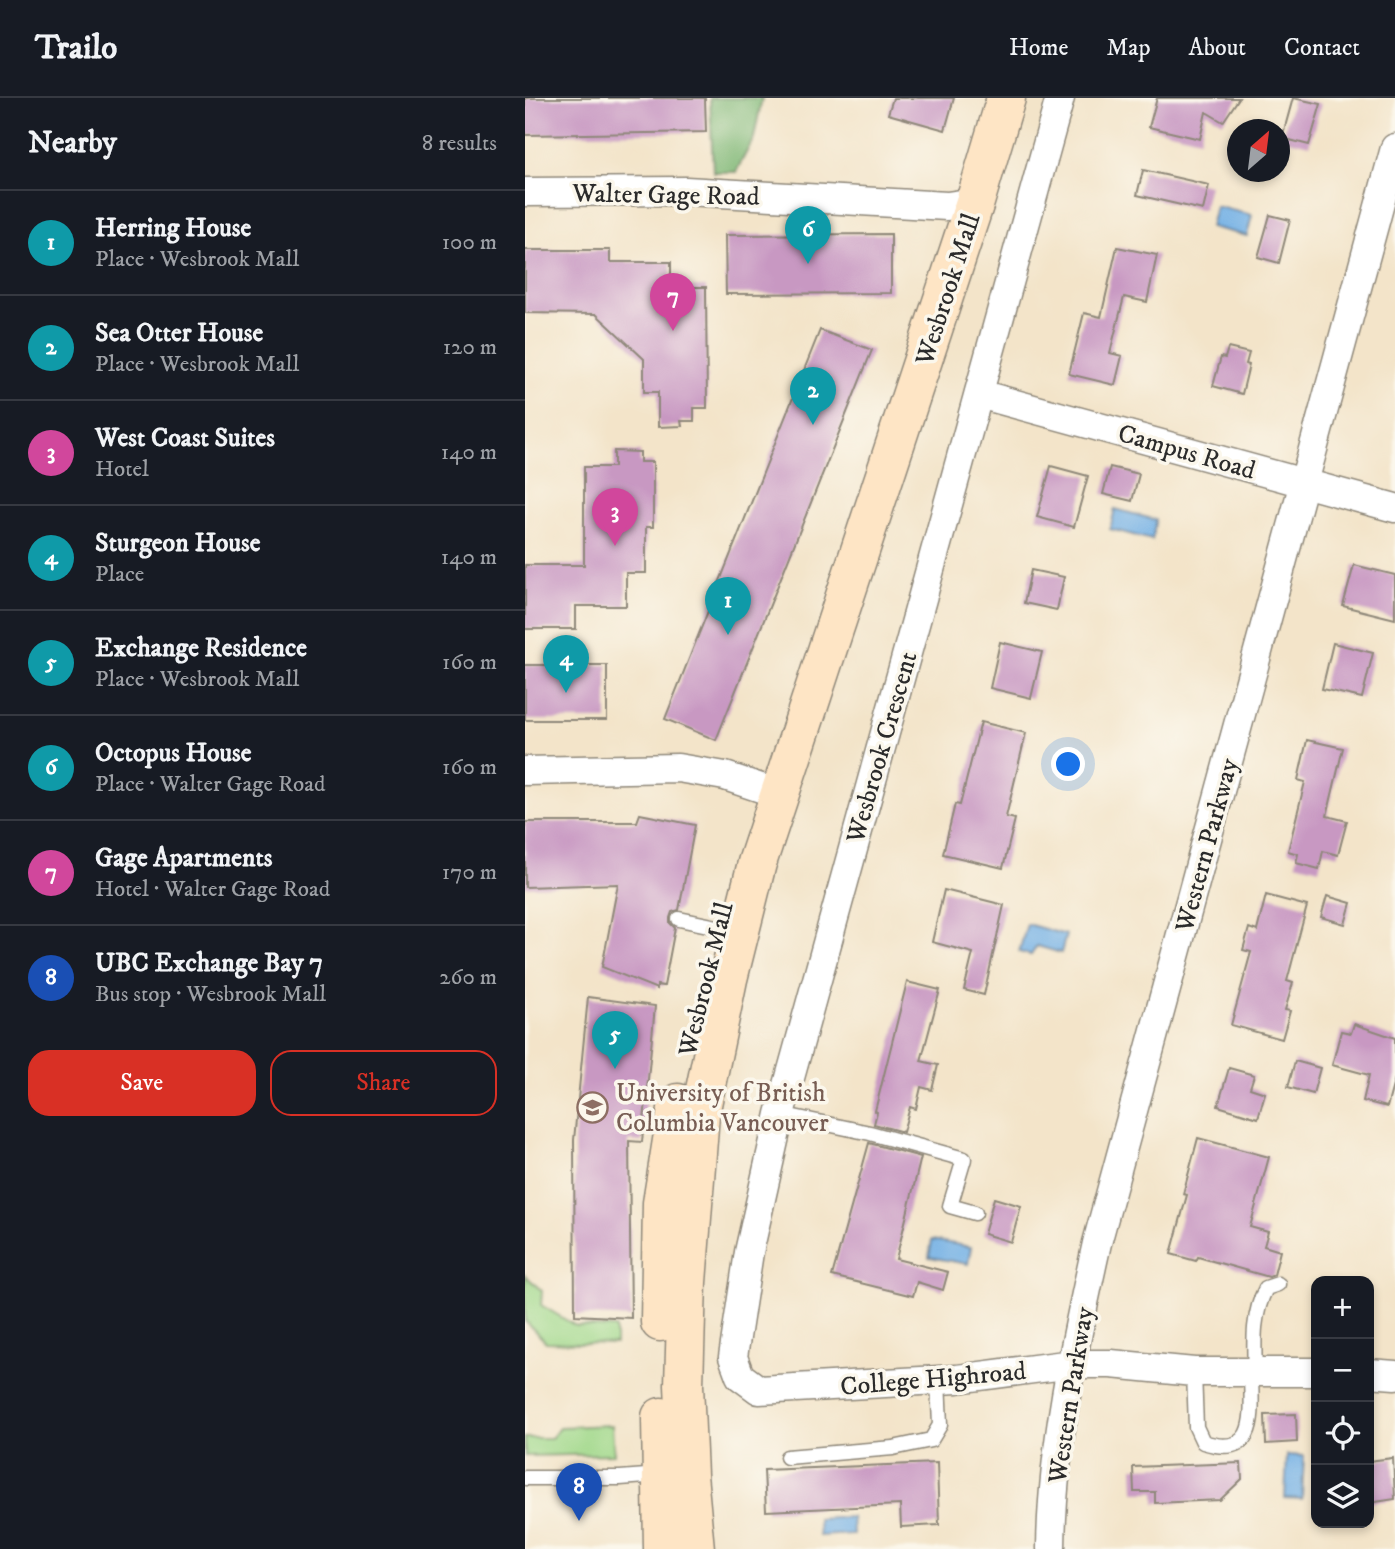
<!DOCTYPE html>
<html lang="en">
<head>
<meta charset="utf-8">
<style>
	:root { --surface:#171b24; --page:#20242c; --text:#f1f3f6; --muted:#9ea1a6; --line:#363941; --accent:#d93025 }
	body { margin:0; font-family:"IM FELL DW Pica",serif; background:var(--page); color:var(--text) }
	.controls { position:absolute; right:21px; bottom:21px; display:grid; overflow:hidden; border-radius:14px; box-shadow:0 4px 10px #0003 }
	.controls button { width:63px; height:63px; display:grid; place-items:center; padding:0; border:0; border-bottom:2px solid var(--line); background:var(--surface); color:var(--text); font:35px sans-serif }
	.compass { position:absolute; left:702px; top:21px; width:63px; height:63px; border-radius:50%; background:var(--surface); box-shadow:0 4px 10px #0003; rotate:28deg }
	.you { position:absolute; left:544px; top:667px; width:24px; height:24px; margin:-18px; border:5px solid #fff; border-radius:50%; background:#1a73e8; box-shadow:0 0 0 10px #1a73e833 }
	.badge { display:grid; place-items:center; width:46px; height:46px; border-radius:50%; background:var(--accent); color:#fff; font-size:23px; font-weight:700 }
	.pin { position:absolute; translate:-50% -58px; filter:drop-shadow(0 2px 4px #0008) }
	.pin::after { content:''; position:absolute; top:37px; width:24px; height:21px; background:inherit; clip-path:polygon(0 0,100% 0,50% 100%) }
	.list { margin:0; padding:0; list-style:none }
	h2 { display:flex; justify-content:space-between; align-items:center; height:91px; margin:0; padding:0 28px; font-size:30px }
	h2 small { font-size:23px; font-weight:400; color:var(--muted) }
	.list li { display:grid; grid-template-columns:46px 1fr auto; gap:21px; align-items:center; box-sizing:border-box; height:105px; padding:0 28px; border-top:2px solid var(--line) }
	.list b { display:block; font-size:26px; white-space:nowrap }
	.list p { margin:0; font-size:23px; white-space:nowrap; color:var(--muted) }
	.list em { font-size:23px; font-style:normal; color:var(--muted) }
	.actions { display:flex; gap:14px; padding:21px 28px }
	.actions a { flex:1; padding:16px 0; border:2px solid var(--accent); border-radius:21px; text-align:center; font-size:24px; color:var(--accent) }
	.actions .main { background:var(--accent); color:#fff }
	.icon { flex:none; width:38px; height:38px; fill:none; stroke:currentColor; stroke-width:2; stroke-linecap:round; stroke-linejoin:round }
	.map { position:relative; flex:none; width:870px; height:1451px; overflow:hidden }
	header { display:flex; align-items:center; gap:42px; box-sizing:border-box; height:98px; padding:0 35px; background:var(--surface); border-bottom:2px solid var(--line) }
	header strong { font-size:33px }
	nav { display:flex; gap:38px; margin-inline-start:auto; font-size:24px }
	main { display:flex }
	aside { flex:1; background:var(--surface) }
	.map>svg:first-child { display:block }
	.green { fill:#a0d88a; stroke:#66825a; stroke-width:2 }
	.forest { fill:#80b876; stroke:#567250; stroke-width:2 }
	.water { fill:#73b0e5; stroke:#4f6e88; stroke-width:2 }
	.building { fill:#c898c2 }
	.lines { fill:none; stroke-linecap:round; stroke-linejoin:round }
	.lane-casing { stroke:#8f887a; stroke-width:17 }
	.street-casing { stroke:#8f887a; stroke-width:31 }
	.secondary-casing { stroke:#8f887a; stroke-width:41 }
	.lane { stroke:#fff; stroke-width:14 }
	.street { stroke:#fff; stroke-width:28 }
	.secondary { stroke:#fee5c5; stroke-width:38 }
	.labels { text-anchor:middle; stroke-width:7; stroke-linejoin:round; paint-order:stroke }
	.street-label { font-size:26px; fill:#2b2b2b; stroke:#fbf7ec }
	.education-label { font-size:26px; fill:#785e54; stroke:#fbf7ec; text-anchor:start }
</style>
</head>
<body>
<header>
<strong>Trailo</strong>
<nav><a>Home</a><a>Map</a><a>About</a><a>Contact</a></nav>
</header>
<main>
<aside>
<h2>Nearby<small>8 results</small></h2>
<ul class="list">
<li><span class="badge" style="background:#0f9aa8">1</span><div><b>Herring House</b><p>Place · Wesbrook Mall</p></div><em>100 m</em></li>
<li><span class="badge" style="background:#0f9aa8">2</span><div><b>Sea Otter House</b><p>Place · Wesbrook Mall</p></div><em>120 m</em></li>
<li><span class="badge" style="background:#d1479c">3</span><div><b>West Coast Suites</b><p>Hotel</p></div><em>140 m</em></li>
<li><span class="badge" style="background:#0f9aa8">4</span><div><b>Sturgeon House</b><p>Place</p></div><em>140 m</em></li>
<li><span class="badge" style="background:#0f9aa8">5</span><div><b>Exchange Residence</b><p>Place · Wesbrook Mall</p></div><em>160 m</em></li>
<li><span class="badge" style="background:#0f9aa8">6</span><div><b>Octopus House</b><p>Place · Walter Gage Road</p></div><em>160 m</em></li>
<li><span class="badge" style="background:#d1479c">7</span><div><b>Gage Apartments</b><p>Hotel · Walter Gage Road</p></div><em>170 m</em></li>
<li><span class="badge" style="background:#1a4fb4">8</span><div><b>UBC Exchange Bay 7</b><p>Bus stop · Wesbrook Mall</p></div><em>260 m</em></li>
</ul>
<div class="actions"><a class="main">Save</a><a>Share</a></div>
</aside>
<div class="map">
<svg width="870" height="1451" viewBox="0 0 870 1451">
	<rect width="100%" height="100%" fill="#fbf7ec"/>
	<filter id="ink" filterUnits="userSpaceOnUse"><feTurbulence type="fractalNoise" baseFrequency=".0143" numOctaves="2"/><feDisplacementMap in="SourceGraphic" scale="14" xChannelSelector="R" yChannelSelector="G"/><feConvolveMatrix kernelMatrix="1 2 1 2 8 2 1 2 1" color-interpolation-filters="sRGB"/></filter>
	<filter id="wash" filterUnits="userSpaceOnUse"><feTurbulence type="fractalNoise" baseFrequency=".00686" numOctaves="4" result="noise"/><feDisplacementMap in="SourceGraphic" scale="28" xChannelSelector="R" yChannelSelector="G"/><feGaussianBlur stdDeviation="1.57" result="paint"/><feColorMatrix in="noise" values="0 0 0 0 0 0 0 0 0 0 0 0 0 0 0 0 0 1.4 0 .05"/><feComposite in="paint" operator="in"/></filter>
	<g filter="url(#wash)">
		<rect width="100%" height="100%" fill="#f3e4c9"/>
		<g class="green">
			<path d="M0,1177l17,16 -1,14 35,21 39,2v16l-69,-2 -21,-21z"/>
			<path d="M87,1327l2,29 -89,2v-18h26l10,-11z"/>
		</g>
		<path class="forest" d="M185,0h52l-8,40 -18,34h-23z"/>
		<g class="water">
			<path d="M690,108l37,9 -5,21 -37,-9z"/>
			<path d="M590,411l41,11 -4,20 -42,-11z"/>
			<path d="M502,826l39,11 -5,18 -24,-7 -6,9 -12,-3z"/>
			<path d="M407,1142l39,7 -3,17 -39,-7z"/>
			<path d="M762,1357l17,1 -2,43 -17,-1z"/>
			<path d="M327,1419l1,17 -34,2 -1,-17z"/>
		</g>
		<g id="blocks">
			<g class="building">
				<path d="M0,0h180l1,34 -181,3z"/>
				<path d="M368,0h61l-9,32 -57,-16z"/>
				<path d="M632,0h82l-16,24 -17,-10 -6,27 -51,-12z"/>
				<path d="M768,0l28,6 -12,41 -27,-7z"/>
				<path d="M618,72l66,15 -6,25 -66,-15z"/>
				<path d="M745,117l20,5 -11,43 -21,-6z"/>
				<path d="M366,136v59l-165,1 -1,-59z"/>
				<path d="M592,149l40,8 -10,47 -23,-5 -14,56 12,3 -7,29 -46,-11 15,-61 17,4z"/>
				<path d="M0,152h85v12h61v25h35l1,121h-13v13h-13l1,5 -24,1v-35h-14v-33l-48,-45 -71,-1z"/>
				<path d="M295,232l52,20 -156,390 -51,-21z"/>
				<path d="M703,250l21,5 -3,11 3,1 -7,29 -29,-8 8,-29 4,1z"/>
				<path d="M89,353l26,1v10h13v65h-7v46h-20v33h-50v23h-51v-64h59v-98h30z"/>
				<path d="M526,368l37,10 -14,51 -37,-10z"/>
				<path d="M585,369l29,7 -7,27 -29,-7z"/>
				<path d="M829,467l41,10v44l-52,-13z"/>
				<path d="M506,472l33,7 -7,33 -33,-7z"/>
				<path d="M475,544l42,10 -11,46 -41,-10z"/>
				<path d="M808,545l40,10 -11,45 -40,-9z"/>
				<rect x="0" y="567" width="82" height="55"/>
				<path d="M456,624l45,11 -20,84 9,2 -12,49 -60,-14 12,-50 5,1z"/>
				<path d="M782,642l36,8 -16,68 20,5 -9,34 -15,-4 -4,18 -23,-6 2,-9 -10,-3 17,-69 -7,-2z"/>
				<path d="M115,716l55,11 -16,85 -7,2 -2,6v5l5,5 -11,58 -7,-1v4l-55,-22 16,-83 -93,3v-65h112z"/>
				<path d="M419,792l60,15 -20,90 -20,-5 9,-37 -41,-11z"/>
				<path d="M741,797l41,11 -20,75 6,2 -8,27 5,1 -8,28 -51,-14 20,-73 -8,-2 6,-22 8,3z"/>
				<path d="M802,798l24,7 -6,21 -24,-7z"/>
				<path d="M382,884l33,8 -19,71 17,4 -6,25 -11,-3 -5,22 -6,-2 -7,25 -29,-8 3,-12 -2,-1z"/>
				<path d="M63,899l67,9 -13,136 -13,-1 2,177 -56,-3 -1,-175z"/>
				<path d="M829,926l41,14v40l-8,29 -24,-6 6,-26 -37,-10 9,-34 10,2z"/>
				<path d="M770,963l25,7 -7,26 -25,-7z"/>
				<path d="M704,970l25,7 -4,13 15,5 -7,25 -40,-12z"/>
				<path d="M673,1040l71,19 -19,70 18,5 -4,14 16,5 -6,24 -5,2 -71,-20 -2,4 -25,-7 16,-59 -4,-1z"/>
				<path d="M344,1045l52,14 -25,102 52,13 -5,18 -26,-8 -4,14 -81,-20z"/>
				<path d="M469,1100l27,8 -10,36 -27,-8z"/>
				<path d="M771,1316l1,28 -31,2 -1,-29z"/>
				<path d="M868,1360l2,41 -26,4v-42z"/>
				<path d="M412,1365l2,62 -38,2 -1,-22 -134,6 -2,-41z"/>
				<path d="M716,1365l1,16 -22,21 -65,3v-11h-21l-1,-25z"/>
			</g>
		</g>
	</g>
	<g filter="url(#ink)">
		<use href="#blocks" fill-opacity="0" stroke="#8f887a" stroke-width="2"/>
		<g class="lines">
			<defs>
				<g id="lane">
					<path d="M154,821l58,12"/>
					<path d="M255,1016l90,19 94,26 -14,47 25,7"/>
					<path d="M669,1274l2,55 7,15c58,18 48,-31 48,-71"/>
					<path d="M730,1274c-1,-29 -3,-57 11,-84l12,-4"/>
					<path d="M262,1359l106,-9 38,-8 9,-15 -2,-45"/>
					<path d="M0,1380h95l40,-3"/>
				</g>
				<g id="street">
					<path d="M535,0l-280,1016 -31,138 -16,105 7,19 19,14 198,-11 115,-15h39l83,8h122"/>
					<path d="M0,94l161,-1 261,15 28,-4"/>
					<path d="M454,296l416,114"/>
					<path d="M0,673l153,-3 47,8 54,18"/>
					<path d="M844,1275l26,2"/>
					<path d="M526,1451c1,-102 24,-207 46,-306l298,-1095"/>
				</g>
				<g id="secondary">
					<path d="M135,1224l2,-119 16,-100"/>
					<path d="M136,1319l2,132"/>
					<path d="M170,1451l-7,-74 -4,-90 3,-103 13,-168 28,-135 29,-116 218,-661 31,-104"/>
				</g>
			</defs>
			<use href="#lane" class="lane-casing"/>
			<use href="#street" class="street-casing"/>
			<use href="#secondary" class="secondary-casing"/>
			<use href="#lane" class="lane"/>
			<use href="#street" class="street"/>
			<use href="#secondary" class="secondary"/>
		</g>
	</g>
	<defs>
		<symbol id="university-ring" viewBox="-11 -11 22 22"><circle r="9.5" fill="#fbf7ec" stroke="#8d6e63" stroke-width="1.5"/><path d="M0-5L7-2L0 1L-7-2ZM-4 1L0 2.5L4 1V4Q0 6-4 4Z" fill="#8d6e63"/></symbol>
	</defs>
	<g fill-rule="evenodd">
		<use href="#university-ring" x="50" y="992" width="35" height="35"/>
	</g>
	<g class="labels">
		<g class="street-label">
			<text transform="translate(141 96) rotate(1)" y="9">Walter Gage Road</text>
			<text transform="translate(422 191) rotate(-72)" y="9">Wesbrook Mall</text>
			<text transform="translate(662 353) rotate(16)" y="9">Campus Road</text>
			<text transform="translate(356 649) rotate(-74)" y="9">Wesbrook Crescent</text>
			<text transform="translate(681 747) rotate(-75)" y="9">Western Parkway</text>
			<text transform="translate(180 881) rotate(-76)" y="9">Wesbrook Mall</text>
			<text transform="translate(408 1280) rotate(-5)" y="9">College Highroad</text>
			<text transform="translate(545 1297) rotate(-81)" y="9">Western Parkway</text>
		</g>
		<g class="education-label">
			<text x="91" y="1003">University of British<tspan x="91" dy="30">Columbia Vancouver</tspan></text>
		</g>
	</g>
</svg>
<div class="controls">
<button>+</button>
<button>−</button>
<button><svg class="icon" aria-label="locate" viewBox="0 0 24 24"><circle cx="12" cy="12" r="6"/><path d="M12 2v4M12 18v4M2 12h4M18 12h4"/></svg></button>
<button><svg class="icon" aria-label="layers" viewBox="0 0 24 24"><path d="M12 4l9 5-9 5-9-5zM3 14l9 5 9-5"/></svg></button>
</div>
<svg class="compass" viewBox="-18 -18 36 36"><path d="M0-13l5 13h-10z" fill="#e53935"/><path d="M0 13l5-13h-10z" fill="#9ea1a6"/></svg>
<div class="you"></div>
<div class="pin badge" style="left:203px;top:537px;background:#0f9aa8">1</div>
<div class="pin badge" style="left:288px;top:327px;background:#0f9aa8">2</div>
<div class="pin badge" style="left:90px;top:448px;background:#d1479c">3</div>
<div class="pin badge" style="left:41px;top:595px;background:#0f9aa8">4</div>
<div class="pin badge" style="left:90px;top:971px;background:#0f9aa8">5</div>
<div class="pin badge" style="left:283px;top:166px;background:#0f9aa8">6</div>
<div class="pin badge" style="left:148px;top:233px;background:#d1479c">7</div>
<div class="pin badge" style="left:54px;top:1423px;background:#1a4fb4">8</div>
</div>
</main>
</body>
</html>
